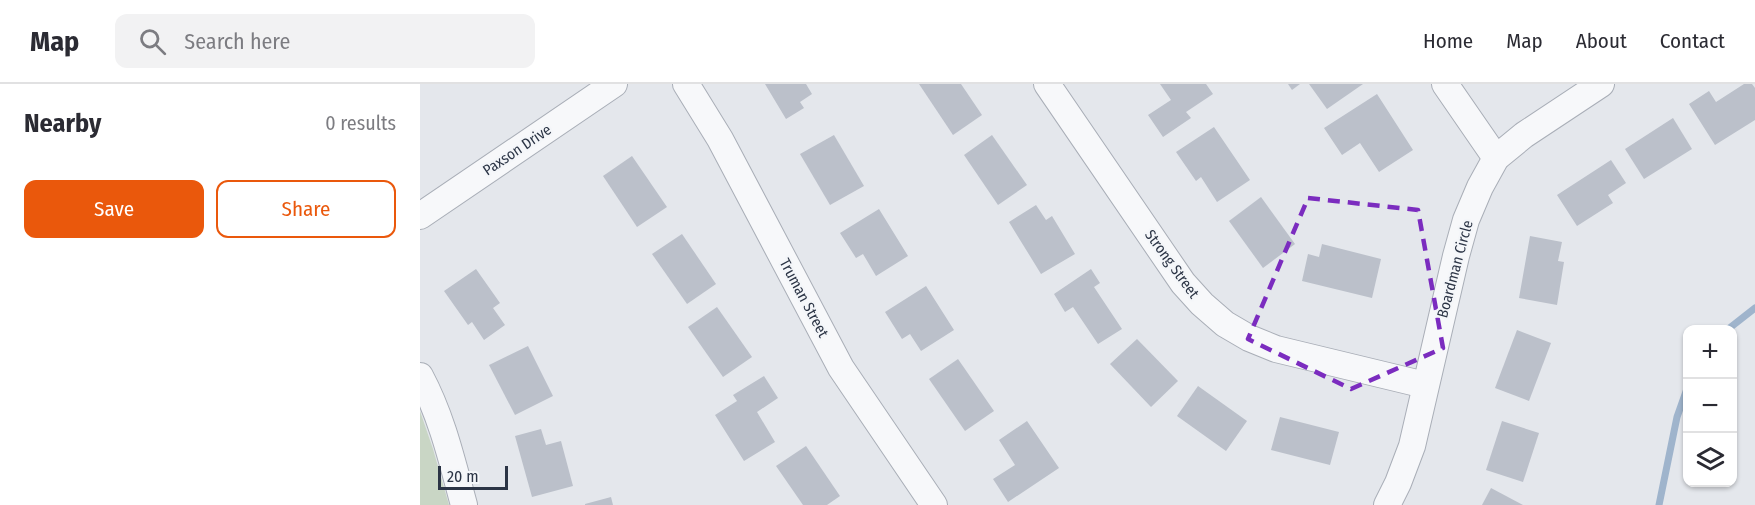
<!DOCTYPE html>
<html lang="en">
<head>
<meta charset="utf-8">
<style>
	:root { --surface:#fff; --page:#f2f2f3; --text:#2b2b33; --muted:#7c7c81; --line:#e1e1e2; --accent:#ea580c }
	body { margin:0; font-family:"Fira Sans Condensed",sans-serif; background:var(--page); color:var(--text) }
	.controls { position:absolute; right:18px; bottom:18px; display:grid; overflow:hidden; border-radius:12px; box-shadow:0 2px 4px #0004 }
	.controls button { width:54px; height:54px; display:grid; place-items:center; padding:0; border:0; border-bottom:2px solid var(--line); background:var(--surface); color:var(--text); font:30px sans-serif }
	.scale { position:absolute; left:18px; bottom:15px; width:70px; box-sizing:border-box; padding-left:6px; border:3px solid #2b3445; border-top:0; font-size:16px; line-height:21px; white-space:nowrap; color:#2b3445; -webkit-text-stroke:4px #f4f6f9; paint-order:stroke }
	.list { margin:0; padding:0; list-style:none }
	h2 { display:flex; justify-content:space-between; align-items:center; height:78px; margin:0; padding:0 24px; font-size:26px }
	h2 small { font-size:20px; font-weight:400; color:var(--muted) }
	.actions { display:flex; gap:12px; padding:18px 24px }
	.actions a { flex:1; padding:14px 0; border:2px solid var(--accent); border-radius:12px; text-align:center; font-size:21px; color:var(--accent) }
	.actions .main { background:var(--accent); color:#fff }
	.icon { flex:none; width:33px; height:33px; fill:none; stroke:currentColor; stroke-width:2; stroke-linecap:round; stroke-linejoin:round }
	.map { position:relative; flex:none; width:1335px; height:421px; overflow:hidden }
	header { display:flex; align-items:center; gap:36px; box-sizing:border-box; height:84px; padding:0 30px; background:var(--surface); border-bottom:2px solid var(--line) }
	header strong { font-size:28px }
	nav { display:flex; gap:33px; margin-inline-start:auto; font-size:21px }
	.search { width:420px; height:54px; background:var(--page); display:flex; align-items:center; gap:15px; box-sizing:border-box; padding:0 21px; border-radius:12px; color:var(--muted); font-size:22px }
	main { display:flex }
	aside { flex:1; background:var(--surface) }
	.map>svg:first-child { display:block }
	.green { fill:#c9d6c5 }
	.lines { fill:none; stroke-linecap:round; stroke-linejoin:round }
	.stream { stroke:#9fb4cc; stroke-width:7 }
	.building { fill:#bbc0ca }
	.minor-casing { stroke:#a9aeb7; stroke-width:28 }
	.minor { stroke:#f7f8fa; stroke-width:26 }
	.marked { fill:none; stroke:#7b2cbf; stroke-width:4.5; stroke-dasharray:12 8; stroke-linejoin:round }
	.labels { text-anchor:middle; stroke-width:4.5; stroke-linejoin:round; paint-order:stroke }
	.street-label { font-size:15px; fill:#2b3445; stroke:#f4f6f9 }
</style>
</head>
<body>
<header>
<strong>Map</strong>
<div class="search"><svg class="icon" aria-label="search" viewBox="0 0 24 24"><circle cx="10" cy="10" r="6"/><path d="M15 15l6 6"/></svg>Search here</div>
<nav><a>Home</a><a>Map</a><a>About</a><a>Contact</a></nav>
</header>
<main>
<aside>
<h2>Nearby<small>0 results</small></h2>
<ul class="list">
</ul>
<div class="actions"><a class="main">Save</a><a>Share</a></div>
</aside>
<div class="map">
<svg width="1335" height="421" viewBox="0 0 1335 421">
	<rect width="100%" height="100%" fill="#e4e7ec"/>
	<path class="green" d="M0,327l13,38 16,56h-29z"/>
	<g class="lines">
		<g class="stream">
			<path d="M1307,246l28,-22"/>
			<path d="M1239,421l18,-88 11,-31"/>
		</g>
	</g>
	<g class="building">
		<path d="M345,0h41l6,10 -12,8 4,6 -18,11z"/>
		<path d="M499,0h42l21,31 -29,20z"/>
		<path d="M740,0h46l7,10 -27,18 5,6 -28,19 -15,-22 23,-15z"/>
		<path d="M868,0h12l-8,6z"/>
		<path d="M889,0h54l-36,25z"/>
		<path d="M1324,0h8l3,4v32l-40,25 -26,-41 20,-13 7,11z"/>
		<path d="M957,10l36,56 -34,22 -19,-29 -18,12 -18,-27z"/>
		<path d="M1253,34l19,31 -48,30 -19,-30z"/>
		<path d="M794,43l36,53 -33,22 -16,-25 -5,4 -20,-29z"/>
		<path d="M414,51l30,51 -34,19 -30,-51z"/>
		<path d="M572,51l35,50 -29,20 -34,-50z"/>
		<path d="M212,72l35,51 -30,20 -34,-51z"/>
		<path d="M1191,76l15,23 -18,12 5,8 -36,23 -20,-31z"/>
		<path d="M841,113l34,47 -32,24 -34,-47z"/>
		<path d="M616,121l10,15 6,-4 23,38 -34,20 -32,-52z"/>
		<path d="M459,125l29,47 -32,20 -13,-22 -7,4 -16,-25z"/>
		<path d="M262,150l34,50 -29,20 -35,-50z"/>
		<path d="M1110,152l32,6 -4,19 6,1 -7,43 -38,-7z"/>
		<path d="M902,160l59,15 -9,39 -70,-17 6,-27 11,3z"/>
		<path d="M56,185l24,34 -7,5 12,17 -21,15 -12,-18 -4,3 -24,-34z"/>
		<path d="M671,185l9,14 -6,4 28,42 -24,15 -25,-37 -8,5 -11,-18z"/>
		<path d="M506,202l28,44 -33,21 -11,-17 -8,5 -17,-27z"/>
		<path d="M297,223l35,50 -29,20 -35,-50z"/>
		<path d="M1097,246l34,13 -22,58 -34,-13z"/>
		<path d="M717,255l41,42 -27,26 -41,-43z"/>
		<path d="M108,262l25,50 -38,19 -26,-50z"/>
		<path d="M538,275l36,52 -29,20 -36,-52z"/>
		<path d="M344,292l14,22 -21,14 18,30 -31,19 -29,-46 22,-14 -4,-6z"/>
		<path d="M778,302l49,35 -21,30 -49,-35z"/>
		<path d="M860,333l59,15 -9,33 -59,-15z"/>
		<path d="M607,337l32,47 -51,34 -15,-23 22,-14 -16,-25z"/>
		<path d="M1082,337l37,12 -16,49 -37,-12z"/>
		<path d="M121,345l5,16 15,-4 12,45 -41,11 -17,-61z"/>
		<path d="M386,362l34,50 -13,9h-24l-27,-39z"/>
		<path d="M1071,404l32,17h-41z"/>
		<path d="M191,413l2,8h-28v-1z"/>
	</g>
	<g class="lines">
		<defs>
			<g id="minor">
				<path d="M266,0l34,55 121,229 93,137"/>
				<path d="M627,0l136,199 19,21 23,20 24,14 27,11 149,36"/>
				<path d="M1025,0l51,74"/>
				<path d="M0,132l194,-132"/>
				<path d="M0,292c22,41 32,85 44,129"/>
				<path d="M967,421l11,-22 14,-37 44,-190 10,-36 14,-33 16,-29 28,-23 77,-51"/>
			</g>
		</defs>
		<use href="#minor" class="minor-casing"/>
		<use href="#minor" class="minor"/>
	</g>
	<path class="marked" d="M888,114l110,12 25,138 -92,41 -103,-50z"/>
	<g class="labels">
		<g class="street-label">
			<text transform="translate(97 66) rotate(-34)" y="5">Paxson Drive</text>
			<text transform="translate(752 180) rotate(54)" y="5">Strong Street</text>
			<text transform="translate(1035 185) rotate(-75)" y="5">Boardman Circle</text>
			<text transform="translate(384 214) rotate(62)" y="5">Truman Street</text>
		</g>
	</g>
</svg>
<div class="controls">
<button>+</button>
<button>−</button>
<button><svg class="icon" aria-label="layers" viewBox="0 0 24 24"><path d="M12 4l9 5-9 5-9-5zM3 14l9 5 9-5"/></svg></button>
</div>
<div class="scale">20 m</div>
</div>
</main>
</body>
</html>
